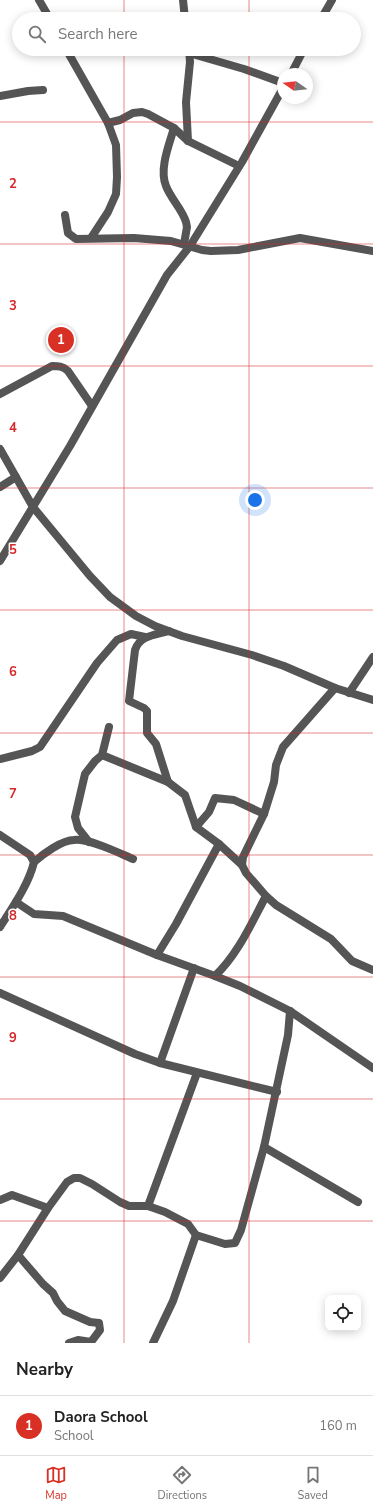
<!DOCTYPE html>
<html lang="en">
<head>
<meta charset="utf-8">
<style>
	:root { --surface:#fff; --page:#f6f6f6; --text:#222; --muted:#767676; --line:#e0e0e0; --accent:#d93025 }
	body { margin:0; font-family:"Nunito Sans",sans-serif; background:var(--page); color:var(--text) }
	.controls { position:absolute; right:12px; bottom:12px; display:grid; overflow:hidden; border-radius:8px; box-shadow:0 2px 10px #0003 }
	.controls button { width:36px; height:36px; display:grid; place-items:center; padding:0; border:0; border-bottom:1px solid var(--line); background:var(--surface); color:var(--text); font:20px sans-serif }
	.compass { position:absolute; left:277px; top:68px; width:36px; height:36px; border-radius:50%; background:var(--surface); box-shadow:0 2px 10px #0003; rotate:284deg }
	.you { position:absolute; left:255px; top:500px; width:14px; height:14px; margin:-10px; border:3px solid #fff; border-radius:50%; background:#1a73e8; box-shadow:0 0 0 6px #1a73e833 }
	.badge { display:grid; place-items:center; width:26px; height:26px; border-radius:50%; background:var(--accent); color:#fff; font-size:13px; font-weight:700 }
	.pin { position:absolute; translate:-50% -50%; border:2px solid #fff; box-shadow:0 1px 4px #0006 }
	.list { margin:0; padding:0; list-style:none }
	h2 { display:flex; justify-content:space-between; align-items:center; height:52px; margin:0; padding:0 16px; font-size:17px }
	h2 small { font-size:13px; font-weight:400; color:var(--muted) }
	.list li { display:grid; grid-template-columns:26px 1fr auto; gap:12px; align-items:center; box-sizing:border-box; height:60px; padding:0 16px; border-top:1px solid var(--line) }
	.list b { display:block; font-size:15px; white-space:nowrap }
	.list p { margin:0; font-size:13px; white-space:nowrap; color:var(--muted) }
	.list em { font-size:13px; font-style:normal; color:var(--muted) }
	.icon { flex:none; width:22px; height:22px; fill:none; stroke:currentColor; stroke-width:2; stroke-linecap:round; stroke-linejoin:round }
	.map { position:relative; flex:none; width:373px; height:1343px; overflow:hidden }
	.search { position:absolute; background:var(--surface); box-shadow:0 2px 10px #0003; left:12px; right:12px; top:12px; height:44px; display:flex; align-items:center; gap:10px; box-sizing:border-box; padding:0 14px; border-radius:22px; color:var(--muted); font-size:15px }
	.sheet { height:112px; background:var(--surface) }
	nav { display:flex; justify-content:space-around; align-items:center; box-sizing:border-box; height:56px; border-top:1px solid var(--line); background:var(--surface); font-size:11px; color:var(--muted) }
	nav a { display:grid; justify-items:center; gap:2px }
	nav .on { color:var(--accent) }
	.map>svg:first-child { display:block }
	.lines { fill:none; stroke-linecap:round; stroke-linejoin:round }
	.minor { stroke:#555; stroke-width:8 }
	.grid { fill:none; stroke:#d62828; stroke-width:1; stroke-opacity:0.55 }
	.grid-label { font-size:13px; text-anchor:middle; font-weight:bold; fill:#d62828; stroke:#fff; stroke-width:3; stroke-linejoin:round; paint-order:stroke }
</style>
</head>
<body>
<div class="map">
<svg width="373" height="1343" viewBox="0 0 373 1343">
	<rect width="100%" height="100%" fill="#fff"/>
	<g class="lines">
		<g class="minor">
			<path d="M39,0l11,19"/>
			<path d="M183,0l2,19"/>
			<path d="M321,19l11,-19"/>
			<path d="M66,49l42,74 8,22 1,32 -1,17 -8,18 -17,26"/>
			<path d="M189,53l55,16 39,14"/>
			<path d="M291,74l13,-25"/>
			<path d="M0,96l28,-5 15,-1"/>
			<path d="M108,123l12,-3 13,-7 9,-1 6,2 26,14 14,13 51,25"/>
			<path d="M174,128c-5,17 -15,41 -8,58 5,13 16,23 20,36l1,5 -3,17"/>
			<path d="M188,141l-2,-39 4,-40 -1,-13"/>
			<path d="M65,215l3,18 8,6 58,-1 37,3 31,9 9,1 27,-1 62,-12 73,13"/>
			<path d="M0,394l52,-28c6,0 11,0 16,5l24,35"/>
			<path d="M0,449l33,58 57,69 20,21 26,19 19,10 27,10 70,19 32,11 51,22 38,12"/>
			<path d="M0,487l16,-10"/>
			<path d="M0,561l70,-115 97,-171 23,-29 52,-84 41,-74"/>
			<path d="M335,688l-52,59 -7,18 -2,17 -10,32 -21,43 -1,8 4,8 20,23 10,9 55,34 21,22 21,9"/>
			<path d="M349,693l24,-36"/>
			<path d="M102,755l66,27 17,13 11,32 23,17 23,21"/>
			<path d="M0,759l32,-8 8,-4 57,-84 20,-23 14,-6 14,3"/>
			<path d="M168,782l-12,-38 -9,-11v-22l-3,-3 -15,-7 6,-51c5,-15 21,-15 34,-19"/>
			<path d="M196,827l13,-15 6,-14 19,2 30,14"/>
			<path d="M0,835l30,20 4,7c-5,22 -22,46 -34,65"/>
			<path d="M89,842l-11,-14 -3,-11 10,-43 10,-13 7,-6 7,-28"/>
			<path d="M34,862c9,-8 28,-22 40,-22 15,-2 45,13 59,19"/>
			<path d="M16,902l18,12 29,2 94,39 58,21 25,10 50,25 83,57"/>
			<path d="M157,955l19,-31 43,-80"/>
			<path d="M215,976c23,-22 36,-52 51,-80"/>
			<path d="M0,993l135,61 25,9 117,29"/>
			<path d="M160,1063l34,-95"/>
			<path d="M264,1147l94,55"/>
			<path d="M0,1200l12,-5 36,13"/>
			<path d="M148,1206l49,-133"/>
			<path d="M18,1255l25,29 10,9 4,8 8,10 25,11 9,1 1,7 -9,12 -13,-2 -9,3"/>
			<path d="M0,1278l18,-23 30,-47 19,-26 7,-4h6l12,6 28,18 9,4h19l17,6 23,12 8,11 29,9 10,-1 6,-13 23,-83 24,-112 2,-24"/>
			<path d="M153,1343l20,-42 23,-66"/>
		</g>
	</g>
	<path class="grid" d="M124,0v19M249,0v19M124,49v1294M249,49v1294M0,122h373M0,244h373M0,366h373M0,488h373M0,610h373M0,733h373M0,855h373M0,977h373M0,1099h373M0,1221h373"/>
	<g class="grid-label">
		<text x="13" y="188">2</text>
		<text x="13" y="310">3</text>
		<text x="13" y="432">4</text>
		<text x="13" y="554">5</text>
		<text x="13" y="676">6</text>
		<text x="13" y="798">7</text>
		<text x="13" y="920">8</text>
		<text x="13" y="1042">9</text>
	</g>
</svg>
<div class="controls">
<button><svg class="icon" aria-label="locate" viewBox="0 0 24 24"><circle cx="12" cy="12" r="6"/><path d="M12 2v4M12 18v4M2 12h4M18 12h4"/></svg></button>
</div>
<svg class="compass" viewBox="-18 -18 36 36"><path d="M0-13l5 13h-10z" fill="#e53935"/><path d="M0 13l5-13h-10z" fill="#767676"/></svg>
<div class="you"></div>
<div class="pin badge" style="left:61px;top:340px">1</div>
<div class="search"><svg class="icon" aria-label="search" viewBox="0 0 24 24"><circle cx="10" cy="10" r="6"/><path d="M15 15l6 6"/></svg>Search here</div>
</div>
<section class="sheet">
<h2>Nearby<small></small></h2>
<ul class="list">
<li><span class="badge">1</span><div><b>Daora School</b><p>School</p></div><em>160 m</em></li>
</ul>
</section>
<nav>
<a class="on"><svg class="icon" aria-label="map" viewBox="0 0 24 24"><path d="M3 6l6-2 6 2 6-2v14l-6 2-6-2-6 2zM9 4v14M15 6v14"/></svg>Map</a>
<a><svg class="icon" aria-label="directions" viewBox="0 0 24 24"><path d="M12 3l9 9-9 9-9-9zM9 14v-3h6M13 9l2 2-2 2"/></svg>Directions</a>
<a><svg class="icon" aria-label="saved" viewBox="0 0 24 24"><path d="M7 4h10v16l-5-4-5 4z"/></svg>Saved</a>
</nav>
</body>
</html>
